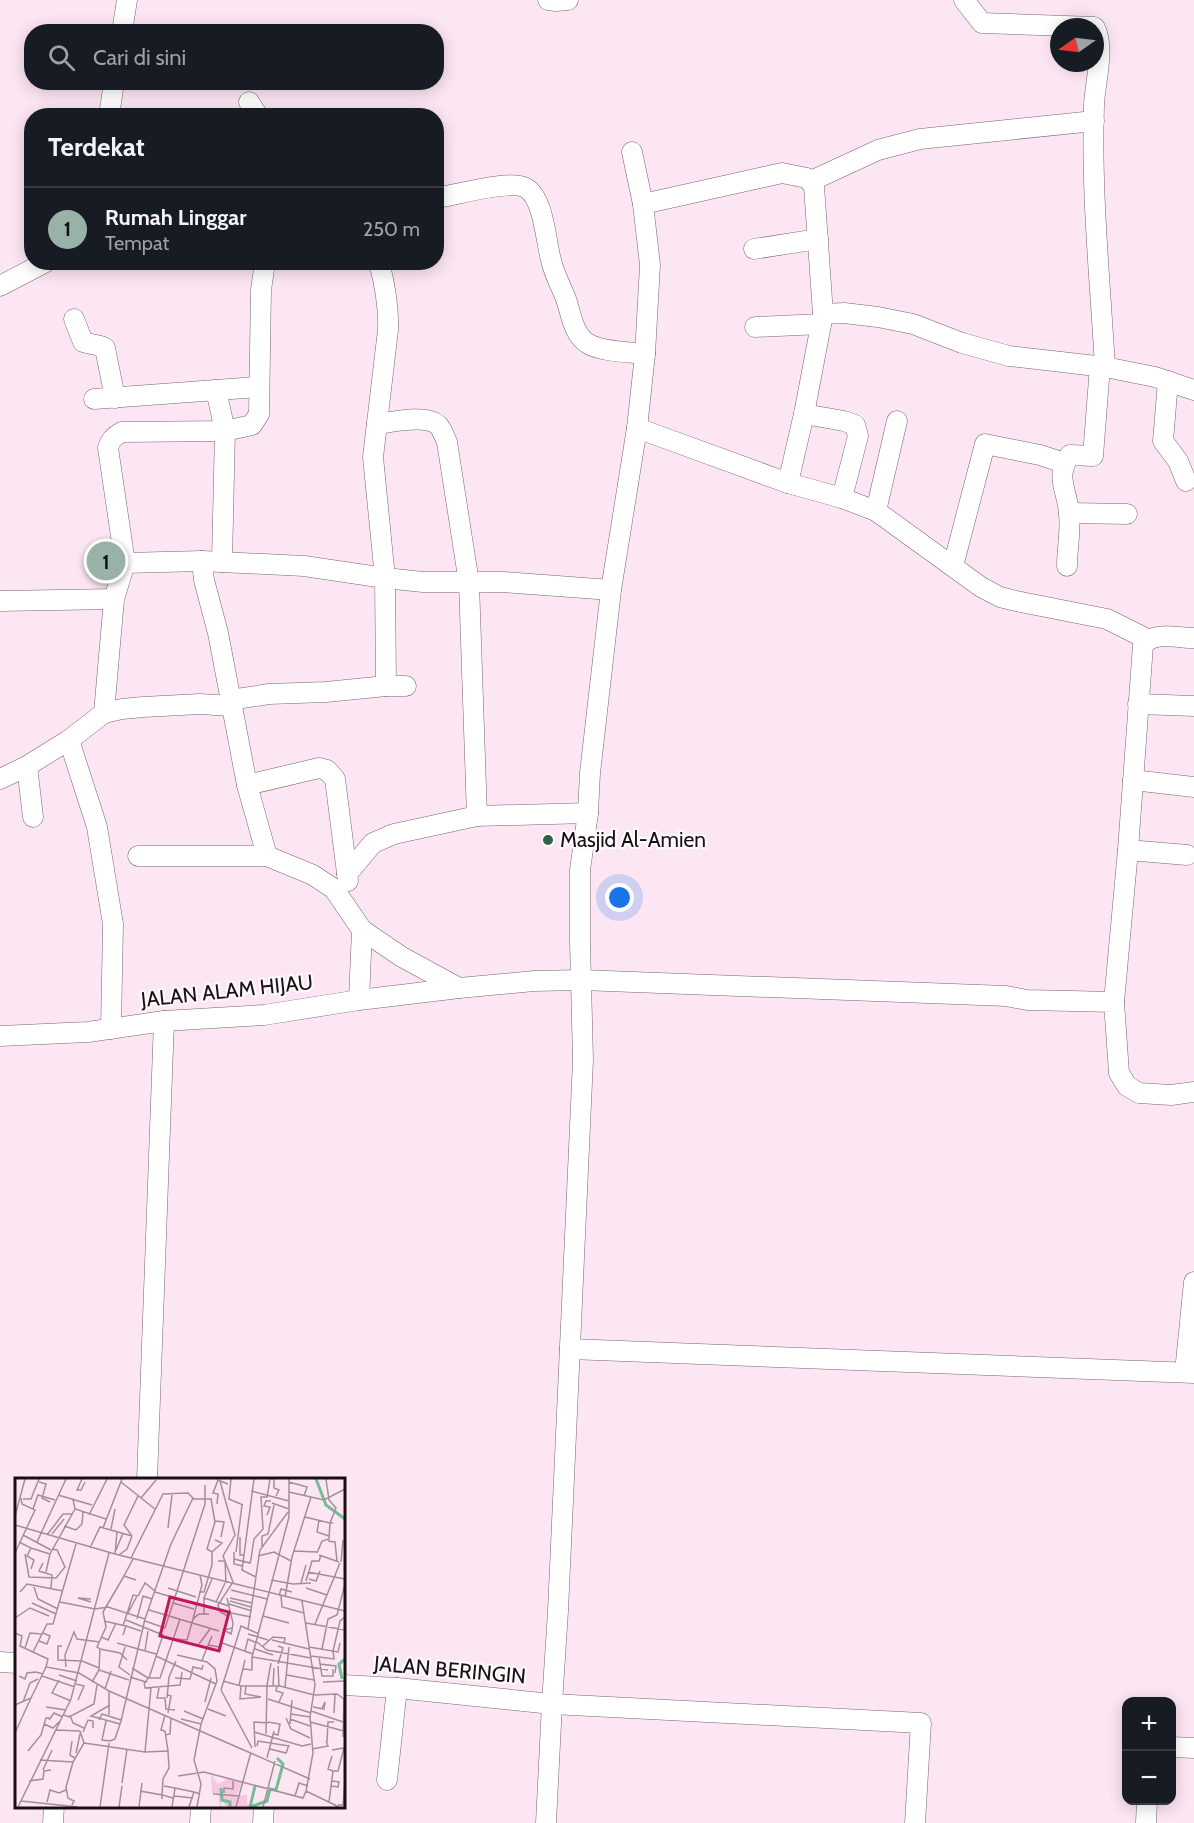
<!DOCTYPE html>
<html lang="id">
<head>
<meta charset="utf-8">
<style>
	:root { --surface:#171b24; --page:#242831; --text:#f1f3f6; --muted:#9ea1a6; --line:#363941; --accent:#99b2a8 }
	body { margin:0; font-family:Cabin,sans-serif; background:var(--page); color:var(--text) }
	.controls { position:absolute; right:18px; bottom:18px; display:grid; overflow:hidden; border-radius:12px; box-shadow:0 3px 15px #0003 }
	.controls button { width:54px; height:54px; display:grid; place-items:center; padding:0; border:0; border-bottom:2px solid var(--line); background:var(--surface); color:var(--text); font:30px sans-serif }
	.compass { position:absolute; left:1050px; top:18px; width:54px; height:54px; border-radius:50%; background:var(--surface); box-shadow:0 3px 15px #0003; rotate:256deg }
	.you { position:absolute; left:620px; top:898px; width:21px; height:21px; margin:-15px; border:4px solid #fff; border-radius:50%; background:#1a73e8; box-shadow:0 0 0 9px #1a73e833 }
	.badge { display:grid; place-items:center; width:39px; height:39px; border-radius:50%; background:var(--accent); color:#111; font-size:20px; font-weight:700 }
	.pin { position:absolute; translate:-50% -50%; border:3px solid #fff; box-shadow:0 2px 6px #0006 }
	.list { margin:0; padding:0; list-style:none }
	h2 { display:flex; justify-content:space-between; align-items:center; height:78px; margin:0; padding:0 24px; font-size:26px }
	h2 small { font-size:20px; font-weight:400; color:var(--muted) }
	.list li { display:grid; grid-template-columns:39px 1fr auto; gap:18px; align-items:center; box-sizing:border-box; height:84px; padding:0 24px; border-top:2px solid var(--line) }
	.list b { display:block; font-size:22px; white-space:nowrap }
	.list p { margin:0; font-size:20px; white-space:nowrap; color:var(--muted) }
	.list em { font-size:20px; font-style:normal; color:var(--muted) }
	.icon { flex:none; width:33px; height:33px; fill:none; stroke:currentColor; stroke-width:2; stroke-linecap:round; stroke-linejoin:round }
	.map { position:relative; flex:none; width:1194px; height:1823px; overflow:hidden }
	.search { position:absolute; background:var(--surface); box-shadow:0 3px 15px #0003; left:24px; top:24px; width:420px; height:66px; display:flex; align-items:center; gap:15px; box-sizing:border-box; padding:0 21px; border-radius:24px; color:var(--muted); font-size:22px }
	.panel { position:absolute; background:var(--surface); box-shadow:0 3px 15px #0003; left:24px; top:108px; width:420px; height:162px; border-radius:24px }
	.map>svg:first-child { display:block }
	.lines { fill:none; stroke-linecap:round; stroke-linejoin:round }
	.minor-casing { stroke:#77636f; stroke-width:21 }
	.minor { stroke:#fff; stroke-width:20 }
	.poi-dot { fill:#2e6349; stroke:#fef9fc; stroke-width:2 }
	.labels { text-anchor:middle; stroke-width:4.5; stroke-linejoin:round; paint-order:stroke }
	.poi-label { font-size:21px; fill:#181014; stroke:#fef9fc; text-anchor:start }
	.street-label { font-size:21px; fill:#181014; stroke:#fef9fc }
	.inset-river { fill:none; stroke:#73bd97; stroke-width:3 }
	.inset-road { fill:none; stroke:#a1909a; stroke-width:1.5 }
	.view { fill:#c2185b; fill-opacity:0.15; stroke:#c2185b; stroke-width:3 }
	.inset-edge { fill:none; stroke:#181014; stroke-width:3 }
</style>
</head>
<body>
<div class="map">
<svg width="1194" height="1823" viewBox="0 0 1194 1823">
	<rect width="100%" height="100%" fill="#fde6f3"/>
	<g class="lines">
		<defs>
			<g id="minor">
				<path d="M548,0l8,1 12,-1"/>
				<path d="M964,0l18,23 112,4"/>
				<path d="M1095,28c10,20 0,55 -1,77 -3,87 6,175 11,262"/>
				<path d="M122,32l5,-32"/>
				<path d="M249,102l9,14"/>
				<path d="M109,116l5,-34"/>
				<path d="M811,181l67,-31 42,-11 174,-18"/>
				<path d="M436,198c21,-3 73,-19 90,-10 18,10 20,55 25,72 3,14 10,26 15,39 5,14 7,35 21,44 13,9 42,9 58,11"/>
				<path d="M643,204l139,-31 25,5 7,8 9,128 -19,100 -16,69"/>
				<path d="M754,249l64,-10"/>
				<path d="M379,262c6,23 10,45 9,68l-15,127 12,121 1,108"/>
				<path d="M0,286l46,-24"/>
				<path d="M823,314l21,-1 34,4 35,7 49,19 47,13 96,11 50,10 39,13"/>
				<path d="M74,319l9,23c8,3 15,2 22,6l10,50"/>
				<path d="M755,327l66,-3"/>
				<path d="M1168,381l-5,60 15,20 8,20"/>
				<path d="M94,399l164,-12"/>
				<path d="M804,414l40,7 11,4 3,11 -16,62"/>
				<path d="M377,424c16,-2 48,-10 61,1 4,4 6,11 9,17l22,141 8,233"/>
				<path d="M637,428l151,55 54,15 34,13 105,76 19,10 16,4 91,18 40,20"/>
				<path d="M876,511l21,-90"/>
				<path d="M1069,513l58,1"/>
				<path d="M202,561l2,19 14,53 29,152 20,71 46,19 21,14 28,41 40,27 57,31 75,-7 47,-1 425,16 21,4 87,2 5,71 8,13 12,7 32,2 23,-3"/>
				<path d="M222,562l3,-131 27,-6 7,-11 2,-124 4,-28"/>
				<path d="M125,563l77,-2 102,5 81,12 38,4h80l108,8"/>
				<path d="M953,566l32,-122 55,11 24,8"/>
				<path d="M1067,566c0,-17 4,-35 2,-52 -1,-23 -15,-37 1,-59l23,1 7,-90"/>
				<path d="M0,601l114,-2"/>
				<path d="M230,700l39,-6 57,-2 60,-6h20"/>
				<path d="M1138,704l56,2"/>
				<path d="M104,713l10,-114 11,-36 -17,-115c2,-8 6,-12 14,-16l103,-1 -9,-41"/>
				<path d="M69,740l28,87 16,97 -2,105"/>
				<path d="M27,766l6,51"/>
				<path d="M0,779l27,-13 42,-26 35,-27 18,-4 21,-2 57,-3 31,2"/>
				<path d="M1133,780l61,7"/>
				<path d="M247,785l72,-17 8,2 8,9 13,102"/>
				<path d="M1128,850l59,5"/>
				<path d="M138,856h129"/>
				<path d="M347,874l26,-31 21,-9 83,-18 111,-3"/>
				<path d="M359,1000l3,-70"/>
				<path d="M1114,1002l14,-152 15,-205c10,-14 35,-7 51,-7"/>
				<path d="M0,1036l88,-4 76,-11 100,-6 95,-15 100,-12"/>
				<path d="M570,1349l624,24"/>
				<path d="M1185,1372l9,-90"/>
				<path d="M147,1480l17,-459"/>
				<path d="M0,1662l16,1"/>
				<path d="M344,1685l53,3 155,16 369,19 -6,100"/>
				<path d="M1172,1747l22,1"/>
				<path d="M387,1780l10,-92"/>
				<path d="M53,1823l1,-17"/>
				<path d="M200,1823l1,-17"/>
				<path d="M263,1823l1,-17"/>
				<path d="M546,1823l6,-119 6,-93 25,-551 -3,-118v-72l8,-57 2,-40 21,-183 26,-162 8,-74 5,-89 -7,-61 -11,-52"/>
				<path d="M1146,1823l1,-23"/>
			</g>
		</defs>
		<use href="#minor" class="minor-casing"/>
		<use href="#minor" class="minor"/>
	</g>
	<circle class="poi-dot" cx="548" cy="840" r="6"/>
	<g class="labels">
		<g class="poi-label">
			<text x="560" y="847">Masjid Al-Amien</text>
		</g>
		<g class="street-label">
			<text transform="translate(227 991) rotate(-6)" y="7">JALAN ALAM HIJAU</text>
			<text transform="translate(450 1670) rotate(5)" y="7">JALAN BERINGIN</text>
		</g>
	</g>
	<g transform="translate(15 1478)">
		<rect width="330" height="330" fill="#fde6f3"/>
		<path d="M196,296l7,10 11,-6 13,4 -5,13h10v9l10,3h-31l-3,-6 -3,4 3,2h-4v-13l-7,-1z" fill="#f8c5e3"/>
		<path class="inset-river" d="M301,1l10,26 19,14M327,201l-3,-15 6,-5M206,310l1,12 8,2v5M235,329l5,-21M235,329l17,-6 3,-12 6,1 7,-26 -6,-6"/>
		<path class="inset-road" d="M67,1l-5,11h4l4,-8M216,1l-2,20 14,6M259,1v9l5,2 -3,6M311,1l3,21 7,8 -6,15h3M205,3l15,54 -12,21 10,26 -15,23 2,7 8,4M24,4l7,2 -4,14 8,4M106,4l34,27M274,4l18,5 -3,9M236,13l38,10M274,14l35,8 21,-11M43,17l34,10M126,20l15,-18M8,21h8l8,-20M58,22l2,9 31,10M257,25l17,6M202,26l1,-10 -5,-1 5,-13 10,4M18,31l5,-14 17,5M74,37l18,-36M252,37l3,-8 -6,-1 2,-5h5M0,38l10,-37M290,39l25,6 -1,16 -7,2 -5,12M304,42l-2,12 12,4M200,43l9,1 -3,15M0,47l100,29 230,57M49,48l12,4 6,-6 1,-12M88,50l19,-49M153,50l4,-33M96,51l4,-20M37,56l12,-15M8,57l28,15M32,57l16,-21h9M117,58l-8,-11 14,-29M225,59v18h4M313,63l7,1 2,19M4,64l12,6 -4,8 7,4 -3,9M22,64l29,-63M16,70l19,6 -4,18M75,70l10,-21 32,9M247,70v-12l6,-2 6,-29M101,72l7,-17M279,73l23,1M197,74l10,-9 -7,-3M219,74v12l9,2M221,74l6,-47M0,75l20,-43 -13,-6 -1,-6M10,76l4,23 27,1 9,-11 -8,-17 -5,-1M35,76l25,-45M100,76l2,-22M104,77l8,-6 5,-13M304,77l20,7M243,78l16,-4 17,9M116,80l32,-64 25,-1 6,6h17l4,23 -8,27 5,3v13l-8,27h-5M118,81l-9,17 12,4M219,81l16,4 1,-4M236,81l3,-20 9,-10 -2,-32h6l3,-18M203,83h7l1,22M326,84l2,-22M28,85l-4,8 13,4 -1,13M293,94l37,7M241,98l4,-26 28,-38M294,101l7,2 4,-10M256,102l22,4 18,-1M291,103l6,-20h7l2,-6M286,105l5,-18M19,109l4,12 20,10M153,110l28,9M291,110l21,7M216,112l36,9M5,114l7,-8 36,7M140,114l20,6M254,115l20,-76v-38M123,118l7,-13 10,8M264,118l2,-7 11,3M266,118l1,11 22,6M270,119l7,-40 19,-60M189,120l25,8M212,120l6,25 -1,7 -1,4 -7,-4 8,-2M215,120l22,5M215,123l21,6M287,123l13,84 -5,32 3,36 -7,38 33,16M45,124l35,7 13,-2 37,12M76,124l-13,-4 13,1M201,124l9,-19M17,125l24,11M158,125l21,6M214,126l23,7M134,132l70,21M113,135l9,-17M216,135l20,4M189,136v-16l8,-19M248,138l26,7M0,140l15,-10 19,8M122,141l6,-23 9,3M178,141l9,-34 -2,-10M111,142l37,15 -14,43M89,143l22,5M130,143l20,7 40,-124v-19M291,145l39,7M300,146l25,-61M108,148l10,-31 5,1M233,151l8,-52 -14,-7 12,-91M0,155l7,3 -2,10 28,13 -2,8 33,6 30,18 201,88M233,156l20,6M108,157l3,-9 15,5M86,159l7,3 8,-17M160,161l12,1 6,-21 6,-5h10M257,162l37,9M24,163l8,3 3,-8 -7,-3M242,164l10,8 44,8M102,165l39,11M184,166l11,-15M193,167l11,2 3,-4 31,11M47,168h-4v14l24,1M248,168l10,-9 12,1 -1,5M110,169l-6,20 11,8M294,169l29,5 2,-9M10,170l5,-15 11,1M85,171l20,4 7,7M240,171l18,6M307,171l6,-30 9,-4 8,-31M130,173l3,-20M230,173l3,-12 9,4M318,173l7,-30 5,-4M18,174l14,-28h6l23,-80M162,177l30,7 8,7 2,12 -16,43 -7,36 7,24 -4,23M141,178l60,28M296,178l23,3 -1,-8M237,179l76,13M237,179l17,-64M304,179l3,19h11v-7M187,182l10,-24M67,183l17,7M263,186l5,-16 -5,-2M305,186l16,2 -1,7M263,188l1,20M51,189l-1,-12 9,-23 3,7 23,3M117,190l16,10M228,191l9,1v-13M84,192l30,10M44,197l18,6M272,197l27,5M4,198l6,3 2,-6 9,-1 7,2M27,198l33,11M115,199l16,5 2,-4h12l20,-59M160,200l15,1 3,-12 9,2 1,-4M44,202l-7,13 19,8M129,203l1,7 35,-3 2,-13M208,203l18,5h39l34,9M77,204l7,-12 1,-21 -3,-2 9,-20 -3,-15 21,-36M308,204l22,-1M61,206l8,2 -6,14M224,207l6,-25M226,208l-1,13 21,-2M231,208l-1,8 16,3M258,208l1,-18M262,208l-1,5 7,2 -4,9M270,209l4,-40M136,210l-6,64 23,-1 1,17 -6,11 -1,16 11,3M144,210l-2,10h8l1,11 9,1M90,211l6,-18M94,213v24M153,217l3,1 -3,17M299,217l23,-1 7,5M152,220l2,-21 7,-16M253,221l43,14M8,224l7,-19 8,-4M190,224l6,-24M0,227l16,-7 15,-31M95,227l-19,11 29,8M31,229l20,3M298,229l11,2 1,-7 -3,6M193,231l18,7M169,233l19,8M296,233l32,11M319,235l1,-18M276,236l19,3M49,237l5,2 25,-13 3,-19M55,237l3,8 11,5M150,237l-4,15 4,1 3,20M271,240l5,11 19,9M166,241l20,5M275,241l20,7M34,242l5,-7 9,4M84,242l3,-6 19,6M91,243l-4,19 8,1M253,244l12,2 -2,11 -4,-1M295,244l34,9M29,246l9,4 7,-7M275,246l2,-24M40,252l25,1M68,254l5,-12 5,1v7M239,254l48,14 9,-2M0,255l16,-35M251,256l1,-49 4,-22M150,257l5,-1 1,-16M328,259l1,-38M57,263l-2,14 5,3M95,263l5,-2 6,-18 24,-102 26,-75 22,-46M312,264l1,-20h6M69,265l61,9M242,268l1,-5 31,5M240,269l-1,-25 14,1M237,270l-31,-58 20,-64 18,8M255,271l16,4 3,-8M297,271l16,-3 -2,-5M13,273l13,-16 5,-17h4M61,275l4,-19M317,278l-4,13 5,2M252,280l7,-27M25,282l33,2M28,292l9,-20M163,298l26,-4 99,26 3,-7M14,303l14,-2 1,-8 7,-1M107,305l5,-34M88,308l6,-43M149,308l11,2 -3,19M316,308l7,1 1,-5 -7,-1M160,310l19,4M125,313l22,4v4M209,315v-5l9,1v-8M198,316l26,2M159,318l19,2M280,318l4,-13 9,3M6,323l57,6M32,324l3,-12 9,3 7,-3M314,324l4,-31h5l6,-23 -12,2M57,327l2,-4 -6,-3 -2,-11 7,-25 11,-19 -4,-12M323,327h5l2,-23M3,329l53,-108 38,-146M85,329l3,-21M104,329l3,-21M124,329l3,-24M174,329l5,-15 6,2M221,329l15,-55M248,329l12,-46"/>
		<path class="view" d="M155,119l59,15 -10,39 -59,-15z"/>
		<rect width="330" height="330" class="inset-edge"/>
	</g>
</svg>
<div class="controls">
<button>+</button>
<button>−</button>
</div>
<svg class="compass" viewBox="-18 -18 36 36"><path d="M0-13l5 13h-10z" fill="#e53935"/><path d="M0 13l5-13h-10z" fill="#9ea1a6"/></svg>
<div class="you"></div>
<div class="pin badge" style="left:106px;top:561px">1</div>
<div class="search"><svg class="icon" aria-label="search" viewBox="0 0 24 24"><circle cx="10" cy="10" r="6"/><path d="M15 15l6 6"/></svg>Cari di sini</div>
<section class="panel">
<h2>Terdekat<small></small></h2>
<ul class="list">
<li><span class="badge">1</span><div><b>Rumah Linggar</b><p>Tempat</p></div><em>250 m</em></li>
</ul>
</section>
</div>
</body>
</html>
